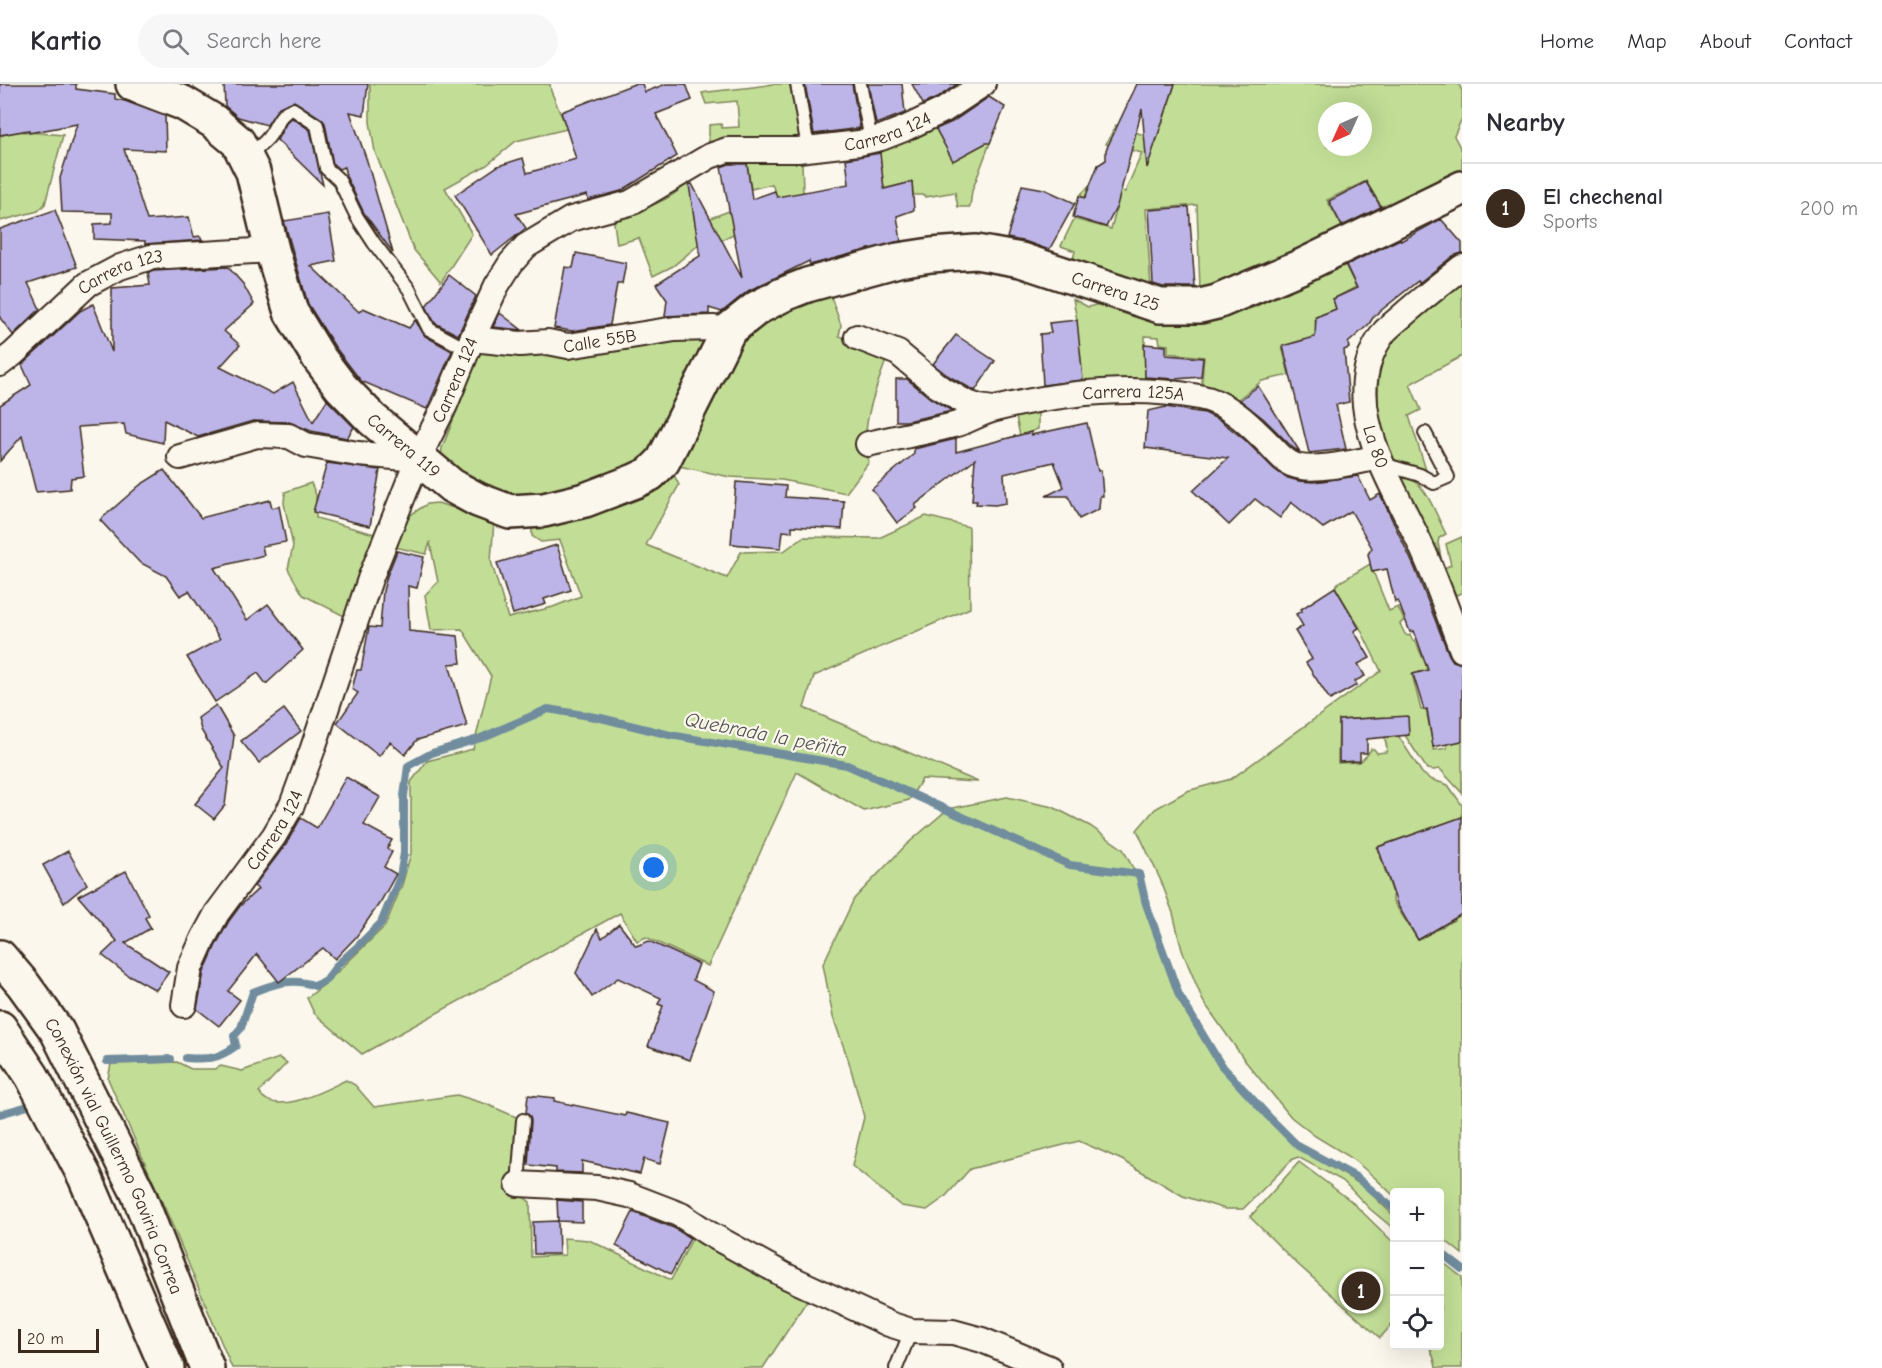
<!DOCTYPE html>
<html lang="en">
<head>
<meta charset="utf-8">
<style>
	:root { --surface:#fff; --page:#f7f7f7; --text:#2b2b33; --muted:#7c7c81; --line:#e1e1e2; --accent:#3b2a1e }
	body { margin:0; font-family:"Comic Neue",sans-serif; background:var(--page); color:var(--text) }
	.controls { position:absolute; right:18px; bottom:18px; display:grid; overflow:hidden; border-radius:6px; box-shadow:0 6px 24px #0002 }
	.controls button { width:54px; height:54px; display:grid; place-items:center; padding:0; border:0; border-bottom:2px solid var(--line); background:var(--surface); color:var(--text); font:30px sans-serif }
	.compass { position:absolute; left:1318px; top:18px; width:54px; height:54px; border-radius:50%; background:var(--surface); box-shadow:0 6px 24px #0002; rotate:225deg }
	.scale { position:absolute; left:18px; bottom:15px; width:81px; box-sizing:border-box; padding-left:6px; border:3px solid #3b2a1e; border-top:0; font-size:16px; line-height:21px; white-space:nowrap; color:#3b2a1e; -webkit-text-stroke:4px #fbf7ec; paint-order:stroke }
	.you { position:absolute; left:654px; top:784px; width:21px; height:21px; margin:-15px; border:4px solid #fff; border-radius:50%; background:#1a73e8; box-shadow:0 0 0 9px #1a73e833 }
	.badge { display:grid; place-items:center; width:39px; height:39px; border-radius:50%; background:var(--accent); color:#fff; font-size:20px; font-weight:700 }
	.pin { position:absolute; translate:-50% -50%; border:3px solid #fff; box-shadow:0 2px 6px #0006 }
	.list { margin:0; padding:0; list-style:none }
	h2 { display:flex; justify-content:space-between; align-items:center; height:78px; margin:0; padding:0 24px; font-size:26px }
	h2 small { font-size:20px; font-weight:400; color:var(--muted) }
	.list li { display:grid; grid-template-columns:39px 1fr auto; gap:18px; align-items:center; box-sizing:border-box; height:90px; padding:0 24px; border-top:2px solid var(--line) }
	.list b { display:block; font-size:22px; white-space:nowrap }
	.list p { margin:0; font-size:20px; white-space:nowrap; color:var(--muted) }
	.list em { font-size:20px; font-style:normal; color:var(--muted) }
	.icon { flex:none; width:33px; height:33px; fill:none; stroke:currentColor; stroke-width:2; stroke-linecap:round; stroke-linejoin:round }
	.map { position:relative; flex:none; width:1462px; height:1284px; overflow:hidden }
	header { display:flex; align-items:center; gap:36px; box-sizing:border-box; height:84px; padding:0 30px; background:var(--surface); border-bottom:2px solid var(--line) }
	header strong { font-size:28px }
	nav { display:flex; gap:33px; margin-inline-start:auto; font-size:21px }
	.search { width:420px; height:54px; background:var(--page); display:flex; align-items:center; gap:15px; box-sizing:border-box; padding:0 21px; border-radius:33px; color:var(--muted); font-size:22px }
	main { display:flex }
	aside { flex:1; background:var(--surface) }
	.map>svg:first-child { display:block }
	.green { fill:#c2de96; stroke:#7e845a; stroke-width:1.5; fill-rule:evenodd }
	.lines { fill:none; stroke-linecap:round; stroke-linejoin:round }
	.stream { stroke:#6f8c9d; stroke-width:8 }
	.building { fill:#bdb5e7; stroke:#3b2a1e; stroke-width:1.5 }
	.lane-casing { stroke:#3b2a1e; stroke-width:16 }
	.street-casing { stroke:#3b2a1e; stroke-width:28 }
	.secondary-casing { stroke:#3b2a1e; stroke-width:38 }
	.highway-casing { stroke:#3b2a1e; stroke-width:38 }
	.lane { stroke:#fbf7ec; stroke-width:12 }
	.street { stroke:#fbf7ec; stroke-width:24 }
	.secondary { stroke:#fbf7ec; stroke-width:33 }
	.highway { stroke:#fbf7ec; stroke-width:33 }
	.labels { text-anchor:middle; stroke-width:4.5; stroke-linejoin:round; paint-order:stroke }
	.street-label { font-size:18px; fill:#3b2a1e; stroke:#fbf7ec }
	.water-label { font-size:20px; font-style:italic; fill:#505353; stroke:#fbf7ec }
</style>
</head>
<body>
<header>
<strong>Kartio</strong>
<div class="search"><svg class="icon" aria-label="search" viewBox="0 0 24 24"><circle cx="10" cy="10" r="6"/><path d="M15 15l6 6"/></svg>Search here</div>
<nav><a>Home</a><a>Map</a><a>About</a><a>Contact</a></nav>
</header>
<main>
<div class="map">
<svg width="1462" height="1284" viewBox="0 0 1462 1284">
	<rect width="100%" height="100%" fill="#fbf7ec"/>
	<filter id="ink" filterUnits="userSpaceOnUse"><feTurbulence type="fractalNoise" baseFrequency=".0167" numOctaves="2"/><feDisplacementMap in="SourceGraphic" scale="12" xChannelSelector="R" yChannelSelector="G"/><feConvolveMatrix kernelMatrix="1 2 1 2 8 2 1 2 1" color-interpolation-filters="sRGB"/></filter>
	<g filter="url(#ink)">
		<g class="green">
			<path d="M370,0h180l1,7 16,38 -51,12 -29,24 -42,23 27,46 -31,48 -27,-32 -39,-98 -5,-30z"/>
			<path d="M772,0h22l10,55 -62,-2 -33,6v-18l12,-1 1,4 17,-1 -2,-26 -31,3 -4,-11c23,-4 47,-4 70,-9z"/>
			<path d="M1175,0h284l3,7v27l-8,18 8,15v21l-78,39 -18,-30 -39,19 18,32 -100,47 -45,11 -3,-85 -51,4 5,79 -57,-23 -21,-5 2,-9 -14,-5 13,-27 37,10 6,-23 -38,-10 12,-12 34,8 17,-39 -36,-9 10,-19 41,15zM1327,27h36v36h-36z"/>
			<path d="M933,40l20,36 38,-20 -19,51 -2,16h-12l-3,-15 -30,5v-2h-12l-1,-13 -28,7 -5,-38z"/>
			<path d="M16,47l47,4 -18,69 -7,7 -38,10v-85z"/>
			<path d="M747,78h55l1,30 -14,40 -17,-48 -21,5z"/>
			<path d="M689,97l6,43 34,-13 25,-3 -13,47 -8,-21 -20,10 -6,-6 -34,28 -20,10 -14,-38 -22,6 -4,-28c28,-6 56,-13 76,-35z"/>
			<path d="M1343,177l13,26 -23,12 3,10 -21,8 1,19 -34,10 7,29 -27,6 -29,22 -32,-11 3,-35 -36,-4v-8l-8,-1 -1,-7 -14,-1v47l-62,3 -3,-35 -15,-1 12,-30 -4,-21 15,8 12,-3 1,-4 38,18 24,4 36,2 56,-17z"/>
			<path d="M1462,200v72l-52,28 11,26 -12,6 17,54 -31,-10c-4,-6 -9,-13 -11,-21 -9,-31 -10,-74 10,-100z"/>
			<path d="M829,207l12,34 -2,11 21,6 28,13c-11,31 -30,74 -19,107l-23,31 -64,-13 -52,-3 -51,-11 11,-18 11,-33 7,-27 47,-66z"/>
			<path d="M709,251l-62,125 -103,39 -45,-3 -35,-17 -23,-22 1,-9 40,-100z"/>
			<path d="M1038,325v20l-18,7 -5,-24z"/>
			<path d="M672,387l7,14 -33,60 81,33 14,-26 43,-1 19,-14 76,1 47,-22 43,11 1,81 -156,68 -10,32 174,74 -56,-3 -13,21 -45,11 -67,-39 -89,194 -62,-29 -9,4 -17,-28 -258,141 -48,-41 -7,-15 19,-15 59,-57 17,-41 9,-32v-71l16,-21 46,-12 18,-73 -29,-47 -31,1 -6,-35 13,-13 -8,-39 -4,11 -31,-7 6,-21 12,-13 14,-9 11,-1 56,18 -3,40 17,57 45,-11 28,-11 -21,-56 -19,2 -9,-6v-11z"/>
			<path d="M1398,391c27,0 37,39 48,59l-7,4 -1,5 3,15 -4,1z"/>
			<path d="M311,399l5,12v23l62,17 -32,82 -43,-22 -15,-26 5,-23 -9,-43 1,-11z"/>
			<path d="M1462,453v56l-6,2 -12,-27 7,-3 -5,-21z"/>
			<path d="M1370,480l19,47 9,-4 6,13 -4,4 5,10 3,2 2,-1 3,6 2,-1 13,30 -16,4 9,36h5l8,40 13,-2v-4l15,-3v52l-22,-24 -7,1 -6,-1 -32,-49 -12,-3 -44,3 -1,43 22,-1 8,-8 3,-5h3l3,4 9,-1 1,-4 -3,-13 10,-6 28,44 8,6 18,6 14,20v12l-85,30 16,47v7l25,39 36,-20 -24,-39 32,18v355l-22,-18v-44h-46v4l-21,-20 -23,-19 -35,-21 -24,-19 -45,-55 -43,-61 -21,-51 -9,-37 -12,-32 -24,-51 18,-21 32,-18 44,-12 150,-108 -21,-43 -25,-41 3,-4z"/>
			<path d="M1007,713l46,10 37,19 33,23 13,25 8,31 33,93 43,69 77,81 53,30 15,10 29,28v13l-24,-20 -27,-28 -45,-24 -5,2 -50,50h-18l-42,-13 -61,-36 -43,-19 -109,28 -25,28 -18,13 -26,-4 -49,-40 12,-49 -15,-55 -16,-45 -10,-53 31,-65 52,-54 42,-36z"/>
			<path d="M279,974l8,5 -28,29c15,27 68,-3 87,-12l9,5 19,22 83,-12 29,9 37,16 -10,69 17,13 1,55 34,-2 -1,-17 25,2 82,40 25,-49 112,68 -45,69h-531l-58,-139 -66,-150 3,-15 66,-2 14,7h24l6,-3 21,5z"/>
			<path d="M1299,1078l52,39 43,42v79l-14,16 -87,-78 -43,-43z"/>
			<path d="M1440,1176l22,17v91h-26c-1,-9 -4,-15 -7,-22h11v-61l3,-8 -3,-3z"/>
		</g>
		<g class="lines">
			<g class="stream">
				<path d="M186,974c23,1 30,2 50,-12l-2,-10 7,-8 12,-36c20,-8 41,-15 62,-6l11,-6 11,-15 19,-17 25,-25 19,-46 4,-24v-57l4,-30 24,-13 49,-15 67,-29 53,9 69,17 177,30 223,100 69,9 7,30 33,91 42,70 48,52 29,29 58,31 38,32"/>
				<path d="M107,977l64,-2"/>
				<path d="M0,1030l28,-8"/>
				<path d="M1440,1168l22,17"/>
			</g>
		</g>
		<g class="building">
			<path d="M0,0h76v5l39,5v5l10,2 40,15 1,35 -42,-2 23,71 42,-3 5,20 5,-1 4,4 -58,4v-3l-51,-2v-15l18,-1v-10l-50,-1 -2,-34 17,-54 -48,9v-3l-29,5z"/>
			<path d="M224,0h144l-4,31 -14,-3 17,49 26,92 -29,-40 -18,-37 -2,-9 -5,2 -6,-5 -8,-41 -3,-4 -28,-18 -15,6 -12,18 -29,-8 -13,-11z"/>
			<path d="M634,0h8l3,8 21,-8h20l6,16 -36,14 21,42 -56,35 -33,9 -1,-5 -71,19 10,14 -34,27 -37,-60 43,-29 25,-8 4,15 49,-14 -15,-47z"/>
			<path d="M805,0h47l8,44 -46,6z"/>
			<path d="M868,0h34l3,29 -29,11z"/>
			<path d="M912,0h45l-20,14 -14,6z"/>
			<path d="M1137,0h38l-28,84 -5,-59 -25,97 -11,21 -33,-10 6,-21 6,2 13,-33 8,-5v-10z"/>
			<path d="M989,13l16,10 -15,36h-4l-33,18 -17,-32 16,-7z"/>
			<path d="M292,34l18,12 13,55 -46,-45 10,-18z"/>
			<path d="M880,69l4,36 28,-7 2,28 -17,6 4,25 -91,24 -1,-4 -61,30 -26,21 -13,-4v6l-44,2 2,-16 -11,-16 44,-28 -11,-71 3,-1 50,94 -21,-111 8,-3h18l5,35 23,-8 2,6 72,-13 -3,-25z"/>
			<path d="M1366,98l15,25 -39,19 -13,-25z"/>
			<path d="M1022,101l22,4 31,14 -26,47 -22,-8 -20,-4z"/>
			<path d="M1189,123l6,80h-32l-10,-3 -4,-74z"/>
			<path d="M55,126l22,57 -49,16 12,26 -27,26 -13,-17v-89z"/>
			<path d="M328,130l8,47 -25,5 48,46 4,-4 46,20 6,-8 10,16 27,15 -25,58 -66,-28 -26,-34 -27,-43 -24,-83z"/>
			<path d="M1441,135l21,24v10l-9,3 -34,27 -1,-2 -44,35 -5,8 -21,19 1,5 -5,2 5,52 -13,3 10,44 -37,4 -26,-107 32,-9 1,-20 20,-8 -3,-10 24,-11 -11,-23 54,-26 1,2z"/>
			<path d="M576,169l50,10 -4,21h-5l-7,41 -38,6 -18,-3 11,-61 8,1z"/>
			<path d="M228,183l15,17 11,20 -30,27 16,14 -20,22 53,27 20,-12 20,40 14,-22 27,27 -7,11 -36,-7 -22,-9 -36,-1 -55,16 -34,-17 -1,23 -37,-9 -2,-10 -46,3 6,49 -13,2 -1,11 -34,3 -14,-56 -22,25v-56l31,-20 -9,-20 58,-54 13,-7 19,48v-64l38,-3 -2,-12 6,-2z"/>
			<path d="M449,191l27,21 -18,39 -23,-12 -9,-17z"/>
			<path d="M500,229l22,17 -29,-3z"/>
			<path d="M1077,236l6,60 -40,5 -3,-51 11,-1 -2,-10z"/>
			<path d="M956,251l39,26 -20,30 -28,-16 -14,-11z"/>
			<path d="M1144,260l22,2v9l37,3 -2,19 -26,2 -30,-2z"/>
			<path d="M896,295h11l23,19 22,13 -45,10h-11z"/>
			<path d="M1258,302l42,66 -7,-4 -29,-29 -24,-19z"/>
			<path d="M1166,323l39,6 16,8 24,19 29,29 11,8 14,4 14,1 45,-6 12,24 10,-6 34,72 35,89 4,6 9,3v77l-29,6 -6,-38 -3,1 -11,-36 15,-4 -14,-39 -4,1 -12,-31 -3,1 -8,-33 -15,3 -4,-18 4,-6 -21,-37 -28,17 -32,-26 -11,16 -25,-19 -26,26 -36,-34 35,-33 -83,-10 3,-37z"/>
			<path d="M1087,339l11,48 3,-1 2,26h-3l-1,13 -20,10 -11,-23h-22l18,-9 -10,-25 -50,12 2,29 -11,2 -19,-1 1,-3h-5l3,-42 -60,46 2,3 -20,15 -25,-34 42,-35v-5l42,-10v13l75,-20v3z"/>
			<path d="M327,379l53,7 -10,56 -57,-14z"/>
			<path d="M164,386l37,48 69,-18 2,8 7,-2 7,36 -24,4 2,9 -50,13 33,52 21,-16 35,46 -37,34 -8,-11 -43,29 -28,-45 33,-18 -31,-48 -9,5 -14,-20 -27,-14 -39,-42 40,-35z"/>
			<path d="M736,398l50,4 -1,11 59,4 -2,28 -50,-3v6l-9,-1 -2,17 -50,-4z"/>
			<path d="M557,461l14,45 -27,9 2,5 -33,10 -16,-51z"/>
			<path d="M397,467l27,6 -7,31 -9,-2 1,45 49,5 3,27 -12,1 18,62 -50,14 -12,15 -15,-13 -11,14 -42,-33 21,-30 -6,-4 5,-19h4l8,-43 11,1 3,-37 4,-15z"/>
			<path d="M1335,503l24,41 -5,3 16,27 -12,6 7,12 -10,5 2,4 -27,15 -24,-37 6,-4 -17,-28 8,-5 -7,-12 6,-3 -1,-2z"/>
			<path d="M216,621l18,31 -9,69 -11,14 -19,-15 29,-36 -23,-38 -3,-12z"/>
			<path d="M284,625l17,22 -42,32 -18,-22z"/>
			<path d="M1408,632l1,19 -42,4v14h-7v8l-21,1v-42z"/>
			<path d="M346,693l34,20 -16,28 28,15 -5,9 5,3 -8,15 12,7 -15,27 -25,36 -21,22 -12,-11 -44,34 -22,-28 -29,37 12,9 -21,26 -22,-17 7,-37 12,-27 13,-24 11,-15 18,-17 -4,-3 32,-42 15,-26 16,10z"/>
			<path d="M1462,733v97l-44,26 -21,-36 -19,-57z"/>
			<path d="M68,767l19,33 -23,19 -21,-38z"/>
			<path d="M126,787l23,44 -4,3 6,10 -26,15 44,29 -13,18 -25,-14 -1,1 -28,-22 15,-14 -39,-45z"/>
			<path d="M619,840l17,22 13,-5 50,23 -6,16 21,11 -24,69 -42,-14 15,-40 -5,-2 3,-6 -43,-20 -26,19 -16,-24 21,-44 5,9z"/>
			<path d="M528,1011l27,3 -1,3 71,15 1,-3 44,10 -10,41 -16,-5 -4,15 -58,-13v12l-26,-1v-4l-28,-3 3,-44 -1,-5 -4,-3z"/>
			<path d="M557,1116l25,2v20l-24,-1z"/>
			<path d="M633,1128l41,16 16,10 -19,36 -55,-28z"/>
			<path d="M558,1137l1,33h-25l-1,-32z"/>
		</g>
		<g class="lines">
			<defs>
				<g id="lane">
					<path d="M797,0l11,64"/>
					<path d="M860,0l11,56"/>
					<path d="M248,72c6,-6 14,-11 19,-17 9,-9 11,-27 26,-30l24,16 9,43 13,12 18,37 17,26 35,46 20,40 39,21"/>
					<path d="M1383,380l37,11 14,8 14,-6 -23,-44"/>
					<path d="M518,1100l5,-64"/>
					<path d="M896,1284l15,-37"/>
				</g>
				<g id="street">
					<path id="s1" d="M1462,183c-20,16 -41,32 -60,49 -6,5 -12,10 -17,15 -53,68 9,153 37,217 15,33 27,68 40,102"/>
					<path d="M857,253l41,16 41,34 26,15 14,5 14,2"/>
					<path id="s2" d="M472,255l48,5 28,-2 20,4 107,-17 38,-1 16,2"/>
					<path id="s3" d="M0,280l13,-10 75,-70 32,-17 31,-10 121,-7"/>
					<path id="s4" d="M868,360c29,-7 60,-12 89,-20 13,-4 25,-12 38,-15 65,-16 138,-24 204,-12 29,5 51,28 71,48 6,6 14,17 24,20 18,8 66,-4 85,-8"/>
					<path d="M180,373l77,-22 32,1 17,9 52,9 60,5"/>
					<path id="s5" d="M184,921l6,-37 13,-29 14,-26 57,-77 18,-31 20,-54 58,-172 48,-120 27,-54 27,-66 25,-54 14,-22 15,-17 45,-27 59,-16 80,-47 17,-6h71l61,-7 22,-5 23,-9 40,-19 39,-26"/>
					<path d="M518,1100l79,4 32,7 52,20 27,18 78,43 103,48 22,7 42,1 29,8 67,28"/>
				</g>
				<g id="secondary">
					<path id="s6" d="M133,0l50,19 30,18 25,21 15,30 19,78 19,62 28,46 22,29 31,32 80,67 26,14 32,12 34,-2 41,-10 50,-19 15,-7 13,-13 66,-131 28,-22 27,-14 23,-9 91,-25 33,-5 45,-3 45,8 139,46h40l17,-4 85,-36 160,-78"/>
				</g>
				<g id="highway">
					<path id="s7" d="M0,873l23,27 34,47 81,162 69,175"/>
					<path d="M0,944l32,48 53,101 82,191"/>
				</g>
			</defs>
			<use href="#lane" class="lane-casing"/>
			<use href="#street" class="street-casing"/>
			<use href="#secondary" class="secondary-casing"/>
			<use href="#highway" class="highway-casing"/>
			<use href="#lane" class="lane"/>
			<use href="#street" class="street"/>
			<use href="#secondary" class="secondary"/>
			<use href="#highway" class="highway"/>
		</g>
	</g>
	<g class="labels">
		<g class="street-label">
			<text dy="6" stroke="none"><textPath href="#s5" startOffset="1226">Carrera 124</textPath></text>
			<text dy="6" stroke="none"><textPath href="#s3" startOffset="154">Carrera 123</textPath></text>
			<text dy="6" stroke="none"><textPath href="#s6" startOffset="1323">Carrera 125</textPath></text>
			<text dy="6" stroke="none"><textPath href="#s2" startOffset="129">Calle 55B</textPath></text>
			<text dy="6" stroke="none"><textPath href="#s5" startOffset="686">Carrera 124</textPath></text>
			<text dy="6" stroke="none"><textPath href="#s4" startOffset="272">Carrera 125A</textPath></text>
			<text dy="6" stroke="none"><textPath href="#s6" startOffset="476">Carrera 119</textPath></text>
			<text dy="6" stroke="none"><textPath href="#s1" startOffset="222">La 80</textPath></text>
			<text dy="6" stroke="none"><textPath href="#s5" startOffset="200">Carrera 124</textPath></text>
			<text dy="6" stroke="none"><textPath href="#s7" startOffset="231">Conexión vial Guillermo Gaviria Correa</textPath></text>
		</g>
		<g class="water-label">
			<text transform="translate(766 650) rotate(11)" y="7">Quebrada la peñita</text>
		</g>
	</g>
</svg>
<div class="controls">
<button>+</button>
<button>−</button>
<button><svg class="icon" aria-label="locate" viewBox="0 0 24 24"><circle cx="12" cy="12" r="6"/><path d="M12 2v4M12 18v4M2 12h4M18 12h4"/></svg></button>
</div>
<svg class="compass" viewBox="-18 -18 36 36"><path d="M0-13l5 13h-10z" fill="#e53935"/><path d="M0 13l5-13h-10z" fill="#7c7c81"/></svg>
<div class="scale">20 m</div>
<div class="you"></div>
<div class="pin badge" style="left:1361px;top:1207px">1</div>
</div>
<aside>
<h2>Nearby<small></small></h2>
<ul class="list">
<li><span class="badge">1</span><div><b>El chechenal</b><p>Sports</p></div><em>200 m</em></li>
</ul>
</aside>
</main>
</body>
</html>
